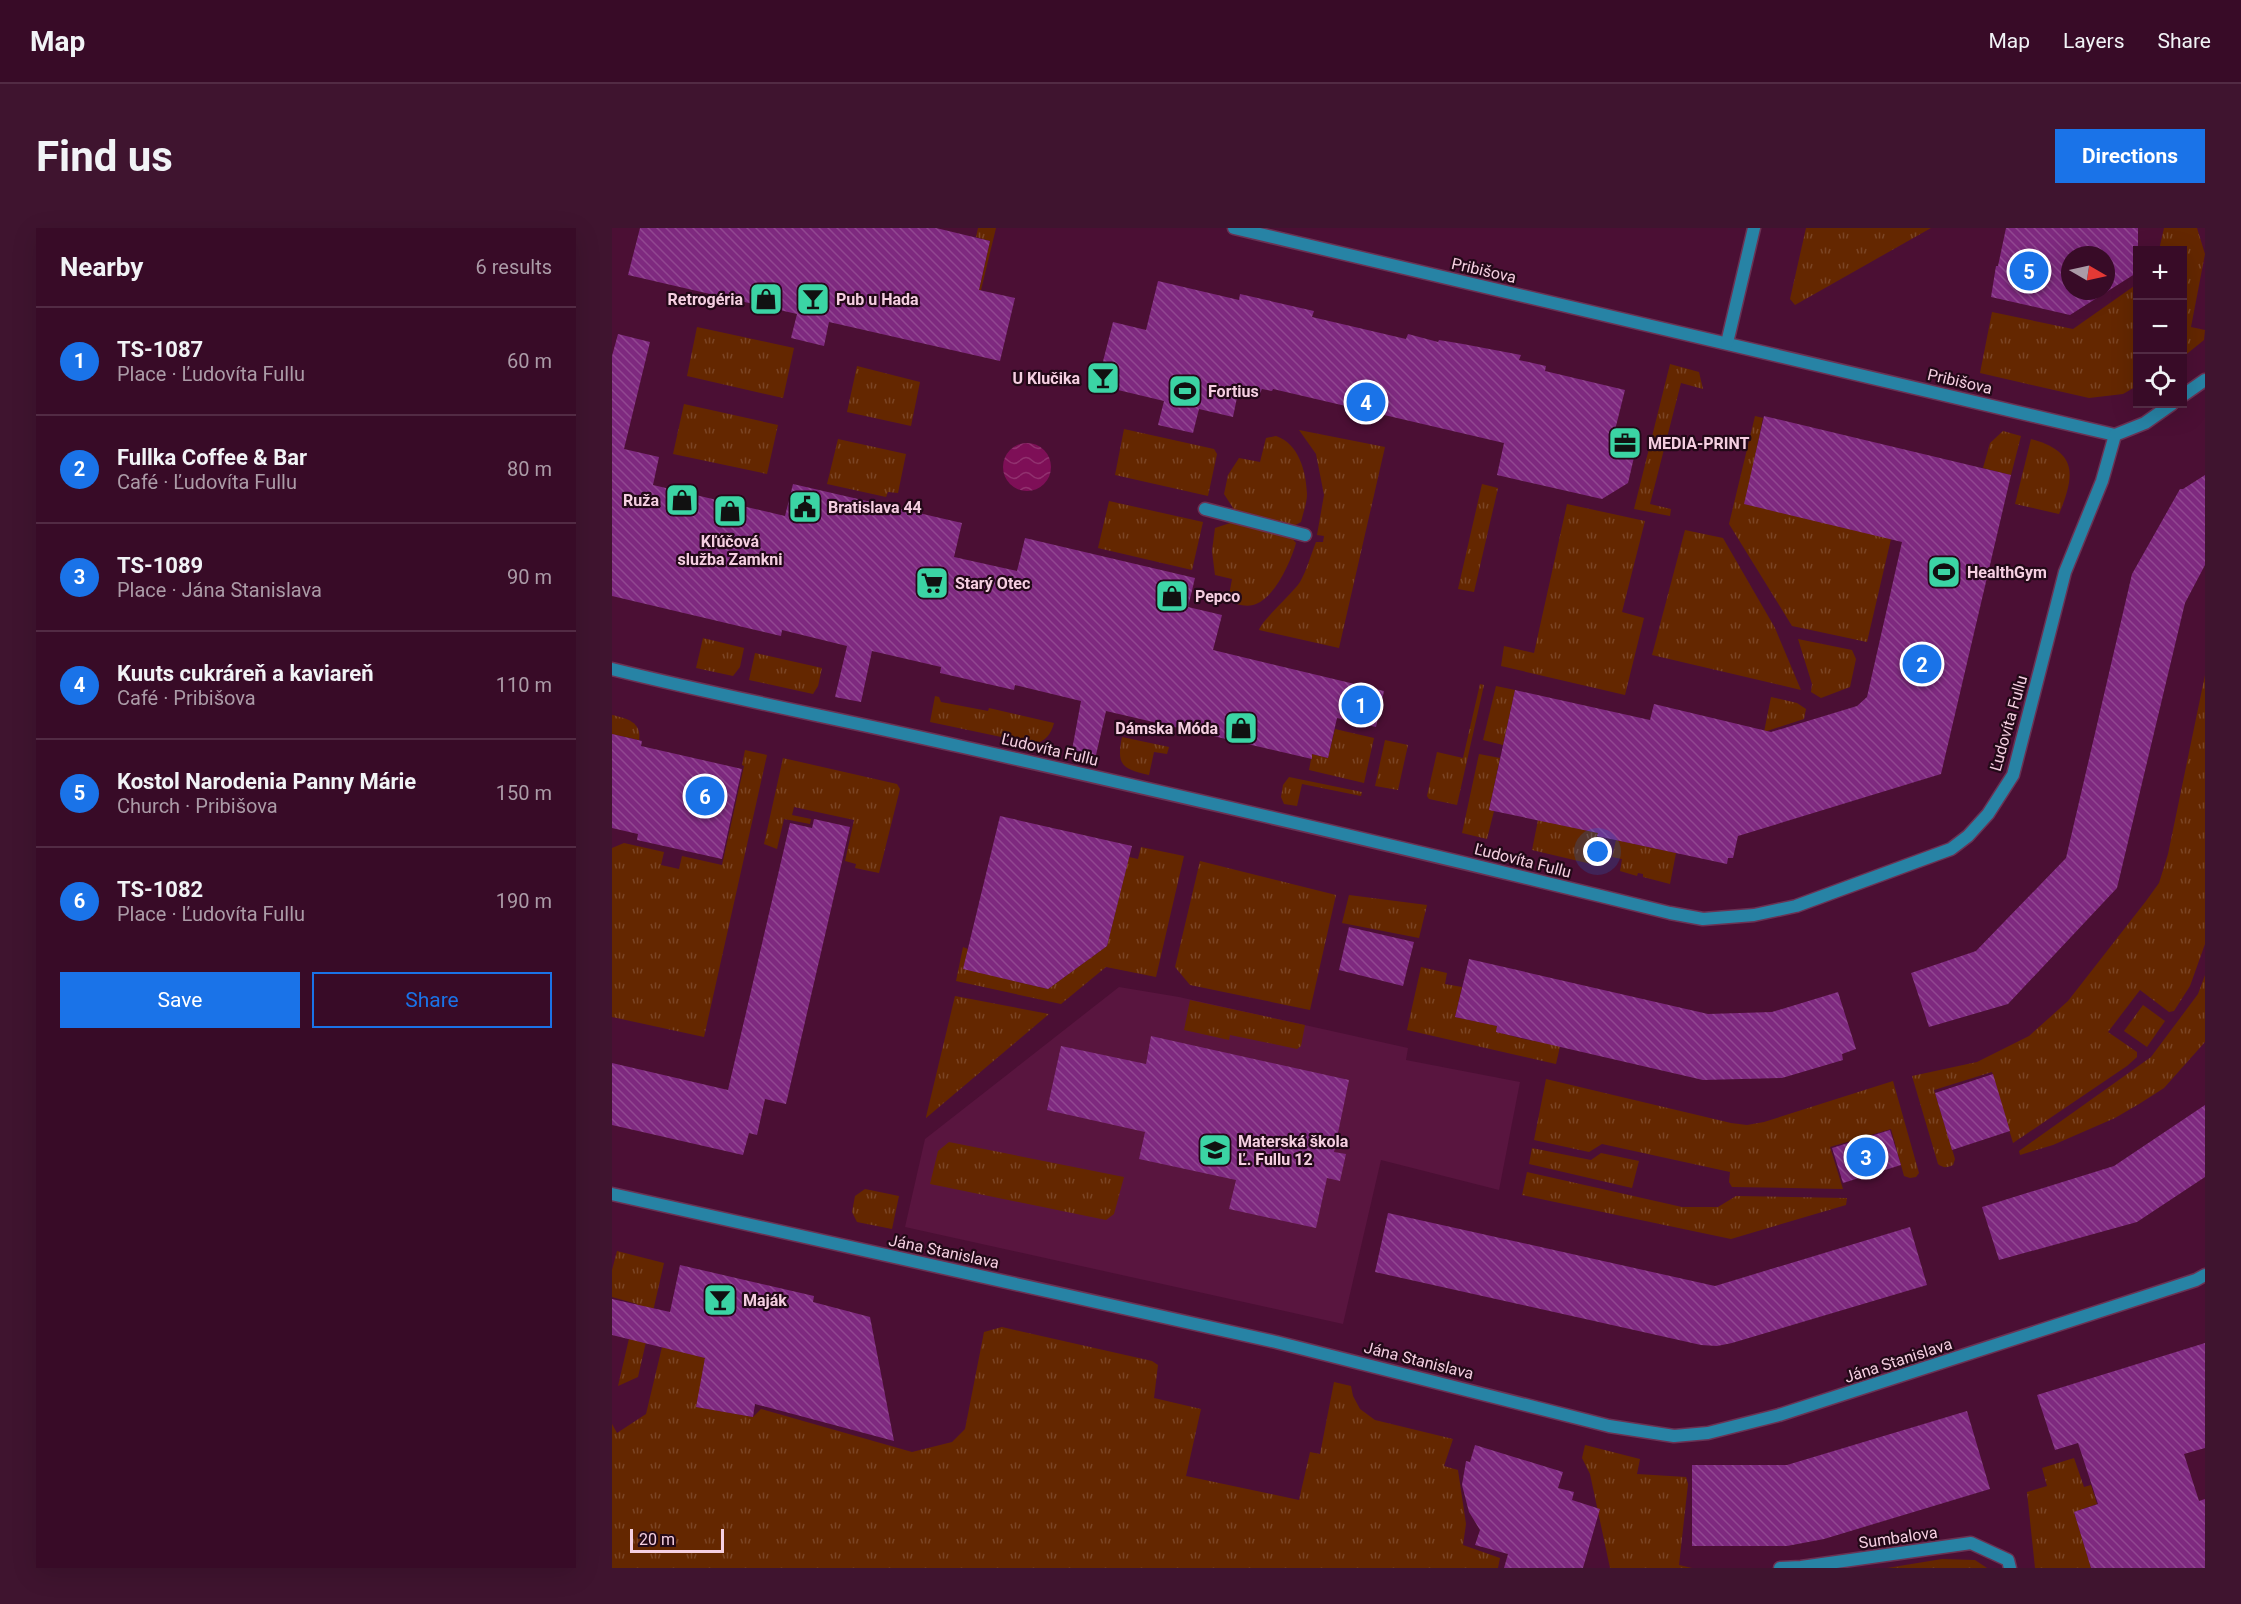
<!DOCTYPE html>
<html lang="en">
<head>
<meta charset="utf-8">
<style>
	:root { --surface:#380b27; --page:#3f142f; --text:#f1f3f6; --muted:#ab9ba7; --line:#522b44; --accent:#1a73e8 }
	body { margin:0; font-family:Roboto,sans-serif; background:var(--page); color:var(--text) }
	.controls { position:absolute; right:18px; top:18px; display:grid; overflow:hidden; border-radius:0px; box-shadow:0 6px 24px #0002 }
	.controls button { width:54px; height:54px; display:grid; place-items:center; padding:0; border:0; border-bottom:2px solid var(--line); background:var(--surface); color:var(--text); font:30px sans-serif }
	.compass { position:absolute; left:1449px; top:18px; width:54px; height:54px; border-radius:50%; background:var(--surface); box-shadow:0 6px 24px #0002; rotate:99deg }
	.scale { position:absolute; left:18px; bottom:15px; width:94px; box-sizing:border-box; padding-left:6px; border:3px solid #f5cfe1; border-top:0; font-size:16px; line-height:21px; white-space:nowrap; color:#f5cfe1; -webkit-text-stroke:4px #230918; paint-order:stroke }
	.you { position:absolute; left:986px; top:624px; width:21px; height:21px; margin:-15px; border:4px solid #fff; border-radius:50%; background:#1a73e8; box-shadow:0 0 0 9px #1a73e833 }
	.badge { display:grid; place-items:center; width:39px; height:39px; border-radius:50%; background:var(--accent); color:#fff; font-size:20px; font-weight:700 }
	.pin { position:absolute; translate:-50% -50%; border:3px solid #fff; box-shadow:0 2px 6px #0006 }
	.list { margin:0; padding:0; list-style:none }
	h2 { display:flex; justify-content:space-between; align-items:center; height:78px; margin:0; padding:0 24px; font-size:26px }
	h2 small { font-size:20px; font-weight:400; color:var(--muted) }
	.list li { display:grid; grid-template-columns:39px 1fr auto; gap:18px; align-items:center; box-sizing:border-box; height:108px; padding:0 24px; border-top:2px solid var(--line) }
	.list b { display:block; font-size:22px; white-space:nowrap }
	.list p { margin:0; font-size:20px; white-space:nowrap; color:var(--muted) }
	.list em { font-size:20px; font-style:normal; color:var(--muted) }
	.actions { display:flex; gap:12px; padding:18px 24px }
	.actions a { flex:1; padding:14px 0; border:2px solid var(--accent); border-radius:0px; text-align:center; font-size:21px; color:var(--accent) }
	.actions .main { background:var(--accent); color:#fff }
	.icon { flex:none; width:33px; height:33px; fill:none; stroke:currentColor; stroke-width:2; stroke-linecap:round; stroke-linejoin:round }
	.map { position:relative; flex:none; width:1593px; height:1340px; overflow:hidden; border-radius:0px }
	header { display:flex; align-items:center; gap:36px; box-sizing:border-box; height:84px; padding:0 30px; background:var(--surface); border-bottom:2px solid var(--line) }
	header strong { font-size:28px }
	nav { display:flex; gap:33px; margin-inline-start:auto; font-size:21px }
	.intro { display:flex; align-items:center; justify-content:space-between; box-sizing:border-box; height:144px; padding:0 36px }
	h1 { margin:0; font-size:42px }
	.button { padding:15px 27px; border-radius:0px; background:var(--accent); color:#fff; font-size:21px; font-weight:700 }
	main { display:flex; gap:36px; padding:0 36px }
	aside { flex:1; background:var(--surface); border-radius:0px; box-shadow:0 6px 24px #0002 }
	.map>svg:first-child { display:block }
	.built { fill:#59153f }
	.grass { fill:url(#grass-tufts) }
	.water { fill:url(#water-waves) }
	.building { fill:url(#building-back-hatch); fill-rule:evenodd }
	.lines { fill:none; stroke-linecap:round; stroke-linejoin:round }
	.street-casing { stroke:#6a3253; stroke-width:15 }
	.street { stroke:#2783a5; stroke-width:12 }
	.labels { text-anchor:middle; stroke-width:4.5; stroke-linejoin:round; paint-order:stroke }
	.street-label { font-size:16px; fill:#f5cfe1; stroke:#230918 }
	.poi-label { font-size:16px; font-weight:bold; fill:#f5cfe1; stroke:#230918; text-anchor:start }
</style>
</head>
<body>
<header>
<strong>Map</strong>
<nav><a>Map</a><a>Layers</a><a>Share</a></nav>
</header>
<div class="intro"><h1>Find us</h1><a class="button">Directions</a></div>
<main>
<aside>
<h2>Nearby<small>6 results</small></h2>
<ul class="list">
<li><span class="badge">1</span><div><b>TS-1087</b><p>Place · Ľudovíta Fullu</p></div><em>60 m</em></li>
<li><span class="badge">2</span><div><b>Fullka Coffee &amp; Bar</b><p>Café · Ľudovíta Fullu</p></div><em>80 m</em></li>
<li><span class="badge">3</span><div><b>TS-1089</b><p>Place · Jána Stanislava</p></div><em>90 m</em></li>
<li><span class="badge">4</span><div><b>Kuuts cukráreň a kaviareň</b><p>Café · Pribišova</p></div><em>110 m</em></li>
<li><span class="badge">5</span><div><b>Kostol Narodenia Panny Márie</b><p>Church · Pribišova</p></div><em>150 m</em></li>
<li><span class="badge">6</span><div><b>TS-1082</b><p>Place · Ľudovíta Fullu</p></div><em>190 m</em></li>
</ul>
<div class="actions"><a class="main">Save</a><a>Share</a></div>
</aside>
<div class="map">
<svg width="1593" height="1340" viewBox="0 0 1593 1340">
	<defs>
		<pattern id="grass-tufts" width="24" height="20" patternUnits="userSpaceOnUse" patternTransform="scale(1.5)"><rect width="24" height="20" fill="#642700"/><path d="M3 7l-1-3M5 7V3M7 7l1-3M15 17l-1-3M17 17v-4M19 17l1-3" fill="none" stroke="#7b4525"/></pattern>
		<pattern id="water-waves" width="16" height="10" patternUnits="userSpaceOnUse" patternTransform="scale(1.5)"><rect width="16" height="10" fill="#7e0f57"/><path d="M0 5q4-4 8 0t8 0" fill="none" stroke="#91316f"/></pattern>
		<pattern id="building-back-hatch" width="6" height="6" patternUnits="userSpaceOnUse" patternTransform="scale(1.5)"><rect width="6" height="6" fill="#7e297f"/><path d="M-1 5l2 2M0 0l6 6M5-1l2 2" fill="none" stroke="#914791"/></pattern>
	</defs>
	<rect width="100%" height="100%" fill="#4b0f34"/>
	<path class="built" d="M507,759l60,10 229,51 -2,12 114,22 -21,108 -118,-30 -38,164 -438,-97 20,-88z"/>
	<g class="grass">
		<path d="M366,0h18l-15,62h-2l11,-49 -14,-4z"/>
		<path d="M1194,0h125l-136,77 -5,-6z"/>
		<path d="M1552,0h33l8,26 -14,73 14,3 -1,10 -21,17 -1,-107h-23z"/>
		<path d="M1525,56v102l-14,8 -34,4 -109,-25 12,-61 81,17z"/>
		<path d="M85,99l97,21 -11,50 -96,-22z"/>
		<path d="M1058,136l29,8 4,17 -22,-6 -31,121 21,5 -1,7 -36,-7z"/>
		<path d="M245,138l63,16 -9,44 -64,-14z"/>
		<path d="M72,176l94,21 -11,49 -94,-20z"/>
		<path d="M1143,188l8,2 -18,86 146,35 -24,103 -75,-16 -63,-102z"/>
		<path d="M512,201l90,20 3,5 -9,42 -93,-21z"/>
		<path d="M687,202l86,17 -46,201 -80,-18c2,-9 33,-36 41,-48 7,-12 11,-28 16,-40h7l1,-6 -7,-1 7,-40 -8,-41z"/>
		<path d="M1391,203l18,5 -10,39 -28,-7 7,-25z"/>
		<path d="M664,208c23,8 30,35 31,58 0,9 -4,19 -6,28l-7,4 -59,-15 -11,-17 4,-19 11,-17 21,4 6,-24z"/>
		<path d="M226,211l68,15 -8,39 -10,-1 -2,5 -59,-13z"/>
		<path d="M1419,211c47,13 44,36 28,75l-44,-10z"/>
		<path d="M870,256l16,4 -24,104 -16,-3z"/>
		<path d="M497,273l94,21 -11,48 -94,-22z"/>
		<path d="M955,276l78,17 -23,91 22,6 -19,77 -124,-29 3,-20 30,7z"/>
		<path d="M621,294l58,15 5,6c-5,18 -21,54 -40,61 -9,4 -20,0 -28,-3l4,-22 -17,-4 -3,-24 3,-23z"/>
		<path d="M1073,302l38,8 52,90 26,62 -149,-35z"/>
		<path d="M91,410l41,10 -4,19 -7,9 -37,-8z"/>
		<path d="M1186,411l54,11 4,9 -6,28 -29,11 -10,-6 1,-8z"/>
		<path d="M143,425l67,15 -4,18 -5,8 -64,-14z"/>
		<path d="M1593,447v269l-15,42 -16,25 -5,1 -29,-22 -32,42 29,20v5l-10,9 -114,77 -21,-71 -58,18 21,69 -2,6c-6,3 -10,3 -15,-1l-26,-88 65,-14 52,-26 39,-35 78,-100 13,-18 9,-29z"/>
		<path d="M868,456l4,1 -27,120 -28,-6 -2,-3 10,-44 26,6z"/>
		<path d="M884,458l19,4 -12,55 -20,-5z"/>
		<path d="M323,468l4,1 2,5 47,9 1,-3 65,15c-3,11 -8,18 -20,21l-104,-22z"/>
		<path d="M1159,469l26,6 9,6 -2,10 -40,13z"/>
		<path d="M0,487c14,3 30,7 27,25l-27,-6z"/>
		<path d="M723,501l39,9 -10,45 -55,-13 3,-16 16,4z"/>
		<path d="M510,509l47,10 -2,7 -13,-2 -5,23c-26,-6 -33,-9 -27,-38z"/>
		<path d="M773,512l23,5 -10,45 -23,-4z"/>
		<path d="M133,522l22,5 -63,282 -92,-20v-169l12,-5 40,9 -3,13 18,4 3,-13 40,9 22,-99 -2,-1z"/>
		<path d="M867,526l21,4 -11,52 5,1 -7,28 -25,-6z"/>
		<path d="M171,530l114,26 3,5 -21,84 -24,-5 1,-4 -11,-3 9,-41 -60,-13 -2,8 19,4 -1,5 -26,-5 -7,30 -13,-5z"/>
		<path d="M677,549l73,15 -1,4 -59,-12 -5,22 -13,-2 -3,-7 2,-12z"/>
		<path d="M926,592l60,13 -7,31 -59,-14z"/>
		<path d="M1004,612l60,13 -6,31 -27,-7v-3l-5,-1 -1,3 -17,-5 2,-12 -10,-2z"/>
		<path d="M529,619l43,9 -28,121 -50,-10 -45,37 -105,-23 7,-34 5,2 -4,20 84,20 59,-43 22,-89 9,2z"/>
		<path d="M588,633l136,34 -26,115 -120,-25 -15,-18z"/>
		<path d="M737,667l78,10 -8,33 -77,-15z"/>
		<path d="M809,739l26,6 -2,11 17,3 -7,30 42,9 -1,6c22,5 42,13 65,10l-5,22 -149,-34z"/>
		<path d="M1593,747v67l-41,46 -25,16 -24,14 -62,27 -33,10 -1,-4 132,-94 47,-63z"/>
		<path d="M343,768l94,18 -123,104v-1z"/>
		<path d="M578,772l115,25 -4,21 -4,3 -67,-14 -1,5 -45,-10z"/>
		<path d="M1531,777l22,16 -18,26 -23,-16z"/>
		<path d="M934,851l185,44 16,2 17,-3 129,-41 26,92 -3,4 -6,1 -6,-2 -13,-47 -61,18 13,42 -111,-2 -3,-5 1,-10 -128,-28 -13,8 -55,-12z"/>
		<path d="M337,914l175,35 -10,37 -8,6 -176,-36 8,-33z"/>
		<path d="M920,920l59,12 10,-7 38,8 -7,27 -103,-24z"/>
		<path d="M915,944l155,35h36l18,-11 111,2 -1,7 -115,34 -209,-44z"/>
		<path d="M253,961l34,7 -7,33 -35,-7 -5,-10 3,-16z"/>
		<path d="M5,1023l47,12 -26,114 -20,9 19,-82 -25,-7v-27z"/>
		<path d="M390,1099l150,34 6,4 -4,33 47,11 -15,67 113,24 11,-48 10,2 14,-72 17,4 2,10 7,13 15,11 78,19 -9,27 14,4 8,54 -3,21 37,13 -2,10h-886v-144l5,9 29,-19 16,-67 43,11 -8,49 56,10 8,-8 151,43 40,-10 13,-13 19,-97z"/>
		<path d="M973,1217l55,14 -3,15 49,3 2,7 -9,81 13,3h-82l-20,-94 -8,-16z"/>
		<path d="M1462,1230l10,29 7,-2 6,19 -23,8 17,56h-56l-8,-76 20,-6 -5,-18z"/>
		<path d="M1330,1331l33,1 12,8h-100z"/>
	</g>
	<circle class="water" cx="415" cy="239" r="24"/>
	<g class="building">
		<path d="M28,0h296l54,13 -11,49 36,8 -15,63 -171,-39 -5,24 -33,-8 6,-24 -169,-39z"/>
		<path d="M1394,0h132v44l-68,43 -79,-18 5,-31h2zM1458,27h36v36h-36z"/>
		<path d="M546,53l81,19 1,-6 74,17 -2,6 94,22 2,-5 30,8 1,-2 24,4 58,11 -2,5 27,6 -1,5 80,19 -10,40 24,6 -11,47 -26,16 -105,-24 7,-32 -231,-54 -1,2 -10,-2 -2,4 -21,-5 -6,29 -34,-8 -6,24 -35,-8 6,-24 -67,-16 16,-63 33,8z"/>
		<path d="M6,106l32,8 -26,107 35,8 -6,28 132,31 8,-32 169,39 -8,34 63,14 8,-33 170,40 -7,29 34,8 -9,35 171,41 -8,36 -39,-9 -9,40 -16,-4v5l-206,-48 -10,44 -24,-5 9,-49 -66,-16 -1,5 -74,-17 1,-6 -69,-16 -11,51 -26,-5 12,-51 -65,-16 -1,6 -169,-40v-240z"/>
		<path d="M1152,188l247,59 -70,299 -203,62 -5,22h-5l-1,6 -130,-28 1,-3 -109,-23 26,-120 135,30 4,-16 117,28 86,-26 10,-9 35,-155 -158,-38z"/>
		<path d="M1593,247v90l-20,38 -68,285 -109,116 -79,23 -18,-54 65,-22 90,-93 66,-284 48,-85h3z"/>
		<path d="M0,506l30,7 -1,5 101,23 -20,90 -85,-19 1,-6 -26,-6z"/>
		<path d="M388,588l132,30 -25,100 -59,43 -85,-20z"/>
		<path d="M202,591l36,8 -64,277 -21,-5 -8,36 -8,-2 -6,22 -131,-30v-62l116,27 62,-267 22,5z"/>
		<path d="M737,699l65,15 -11,44 -64,-16z"/>
		<path d="M857,731l239,55 64,-2 66,-20 18,57 -14,5 1,6 -61,18 -79,2 -177,-41 -30,-7 1,-6 -42,-9z"/>
		<path d="M539,808l198,44 -15,72 12,2 -6,27 -13,-3 -11,50 -87,-19 7,-29 -97,-21 6,-27 -98,-22 14,-64 85,18z"/>
		<path d="M1381,846l17,57 -58,19 -17,-57z"/>
		<path d="M1593,877v72l-68,45 -138,38 -17,-53 132,-41z"/>
		<path d="M1278,902l11,35 -58,18 -11,-35z"/>
		<path d="M776,985l327,73 195,-59 17,58 -195,58 -15,3 -16,-1 -326,-73z"/>
		<path d="M68,1037l134,31 -1,6 57,15 24,124 -139,-37 -2,13 -57,-10 9,-49 -93,-23v-36l58,13z"/>
		<path d="M1593,1115v105l-21,6 15,47 6,-2v69h-114l-17,-56 24,-8 -20,-61 -23,7 -18,-55z"/>
		<path d="M1355,1183l23,78 -166,50 -37,7h-95v-81h95z"/>
		<path d="M863,1217l88,27 -5,16 16,4 -2,8 28,9 -17,59h-79l4,-14 -33,-9 5,-15 -11,-18 -7,-27 4,-24 4,1z"/>
	</g>
	<g class="lines">
		<defs>
			<g id="street">
				<path d="M622,0l881,207"/>
				<path d="M1115,115l27,-115"/>
				<path d="M1570,168l23,-16"/>
				<path d="M593,281l100,26"/>
				<path d="M0,441c116,29 234,51 351,78 236,53 472,108 707,166l33,6 51,-4 42,-9 155,-57 17,-13 20,-22 25,-39 52,-203 37,-91 13,-46 30,-12 27,-19"/>
				<path d="M0,966l664,148 333,84 65,10 34,-3 71,-18 417,-135 9,-5"/>
				<path d="M1168,1340l21,-1 170,-24 37,17 2,8"/>
			</g>
		</defs>
		<use href="#street" class="street-casing"/>
		<use href="#street" class="street"/>
	</g>
	<defs>
		<symbol id="shop-square" viewBox="-11 -11 22 22"><rect x="-9" y="-9" width="18" height="18" rx="4" fill="#3bd4a4" stroke="#230918"/><path d="M-5-2.5h2.3a2.7 3.5 0 0 1 5.4 0H5L5.5 6h-11ZM-1.5-2.5h3a1.5 2.3 0 0 0-3 0Z" fill="#111"/></symbol>
		<symbol id="bar-square" viewBox="-11 -11 22 22"><rect x="-9" y="-9" width="18" height="18" rx="4" fill="#3bd4a4" stroke="#230918"/><path d="M-6-5H6L.8 .8V4.5H3.5V6h-7V4.5H-.8V.8Z" fill="#111"/></symbol>
		<symbol id="stadium-square" viewBox="-11 -11 22 22"><rect x="-9" y="-9" width="18" height="18" rx="4" fill="#3bd4a4" stroke="#230918"/><path d="M0-5a6.5 5 0 1 0 0 10a6.5 5 0 1 0 0-10ZM-3.5-1.8h7v3.6h-7Z" fill="#111"/></symbol>
		<symbol id="office-square" viewBox="-11 -11 22 22"><rect x="-9" y="-9" width="18" height="18" rx="4" fill="#3bd4a4" stroke="#230918"/><path d="M-6-3h4V-5.5h4V-3h4V5H-6ZM-1-4.5V-3h2v-1.5ZM-6 0V1H6V0Z" fill="#111"/></symbol>
		<symbol id="civic-square" viewBox="-11 -11 22 22"><rect x="-9" y="-9" width="18" height="18" rx="4" fill="#3bd4a4" stroke="#230918"/><path d="M-.6-6.5H3V-4.5H.6V-3L4-1V1h2V6H-6V1h2V-1L-.6-3ZM-1.2 2.5V6h2.4V2.5Z" fill="#111"/></symbol>
		<symbol id="supermarket-square" viewBox="-11 -11 22 22"><rect x="-9" y="-9" width="18" height="18" rx="4" fill="#3bd4a4" stroke="#230918"/><path d="M-6-5.5h2.5l.6 2H6L4.5 2H-2.5L-4.4-4H-6ZM-1.5 3.2a1.3 1.3 0 1 0 .1 0ZM3 3.2a1.3 1.3 0 1 0 .1 0Z" fill="#111"/></symbol>
		<symbol id="school-square" viewBox="-11 -11 22 22"><rect x="-9" y="-9" width="18" height="18" rx="4" fill="#3bd4a4" stroke="#230918"/><path d="M0-5L7-2L0 1L-7-2ZM-4 1L0 2.5L4 1V4Q0 6-4 4Z" fill="#111"/></symbol>
	</defs>
	<g fill-rule="evenodd">
		<use href="#shop-square" x="135" y="52" width="38" height="38"/>
		<use href="#bar-square" x="182" y="52" width="38" height="38"/>
		<use href="#bar-square" x="472" y="131" width="38" height="38"/>
		<use href="#stadium-square" x="554" y="144" width="38" height="38"/>
		<use href="#office-square" x="994" y="196" width="38" height="38"/>
		<use href="#shop-square" x="51" y="253" width="38" height="38"/>
		<use href="#civic-square" x="174" y="260" width="38" height="38"/>
		<use href="#shop-square" x="99" y="264" width="38" height="38"/>
		<use href="#stadium-square" x="1313" y="325" width="38" height="38"/>
		<use href="#supermarket-square" x="301" y="336" width="38" height="38"/>
		<use href="#shop-square" x="541" y="349" width="38" height="38"/>
		<use href="#shop-square" x="610" y="481" width="38" height="38"/>
		<use href="#school-square" x="584" y="903" width="38" height="38"/>
		<use href="#bar-square" x="89" y="1053" width="38" height="38"/>
	</g>
	<g class="labels">
		<g class="street-label">
			<text transform="translate(872 42) rotate(13)" y="6">Pribišova</text>
			<text transform="translate(1348 153) rotate(13)" y="6">Pribišova</text>
			<text transform="translate(1396 495) rotate(-74)" y="6">Ľudovíta Fullu</text>
			<text transform="translate(438 521) rotate(13)" y="6">Ľudovíta Fullu</text>
			<text transform="translate(911 632) rotate(14)" y="6">Ľudovíta Fullu</text>
			<text transform="translate(332 1023) rotate(12)" y="6">Jána Stanislava</text>
			<text transform="translate(807 1132) rotate(14)" y="6">Jána Stanislava</text>
			<text transform="translate(1286 1132) rotate(-18)" y="6">Jána Stanislava</text>
			<text transform="translate(1286 1309) rotate(-8)" y="6">Sumbalova</text>
		</g>
		<g class="poi-label">
			<text x="131" y="77" text-anchor="end">Retrogéria</text>
			<text x="224" y="77">Pub u Hada</text>
			<text x="468" y="156" text-anchor="end">U Klučika</text>
			<text x="596" y="169">Fortius</text>
			<text x="1036" y="221">MEDIA-PRINT</text>
			<text x="47" y="278" text-anchor="end">Ruža</text>
			<text x="216" y="285">Bratislava 44</text>
			<text x="118" y="319" text-anchor="middle">Kľúčová<tspan x="118" dy="18">služba Zamkni</tspan></text>
			<text x="1355" y="350">HealthGym</text>
			<text x="343" y="361">Starý Otec</text>
			<text x="583" y="374">Pepco</text>
			<text x="606" y="506" text-anchor="end">Dámska Móda</text>
			<text x="626" y="919">Materská škola<tspan x="626" dy="18">Ľ. Fullu 12</tspan></text>
			<text x="131" y="1078">Maják</text>
		</g>
	</g>
</svg>
<div class="controls">
<button>+</button>
<button>−</button>
<button><svg class="icon" aria-label="locate" viewBox="0 0 24 24"><circle cx="12" cy="12" r="6"/><path d="M12 2v4M12 18v4M2 12h4M18 12h4"/></svg></button>
</div>
<svg class="compass" viewBox="-18 -18 36 36"><path d="M0-13l5 13h-10z" fill="#e53935"/><path d="M0 13l5-13h-10z" fill="#ab9ba7"/></svg>
<div class="scale">20 m</div>
<div class="you"></div>
<div class="pin badge" style="left:749px;top:477px">1</div>
<div class="pin badge" style="left:1310px;top:436px">2</div>
<div class="pin badge" style="left:1254px;top:929px">3</div>
<div class="pin badge" style="left:754px;top:174px">4</div>
<div class="pin badge" style="left:1417px;top:43px">5</div>
<div class="pin badge" style="left:93px;top:568px">6</div>
</div>
</main>
</body>
</html>
